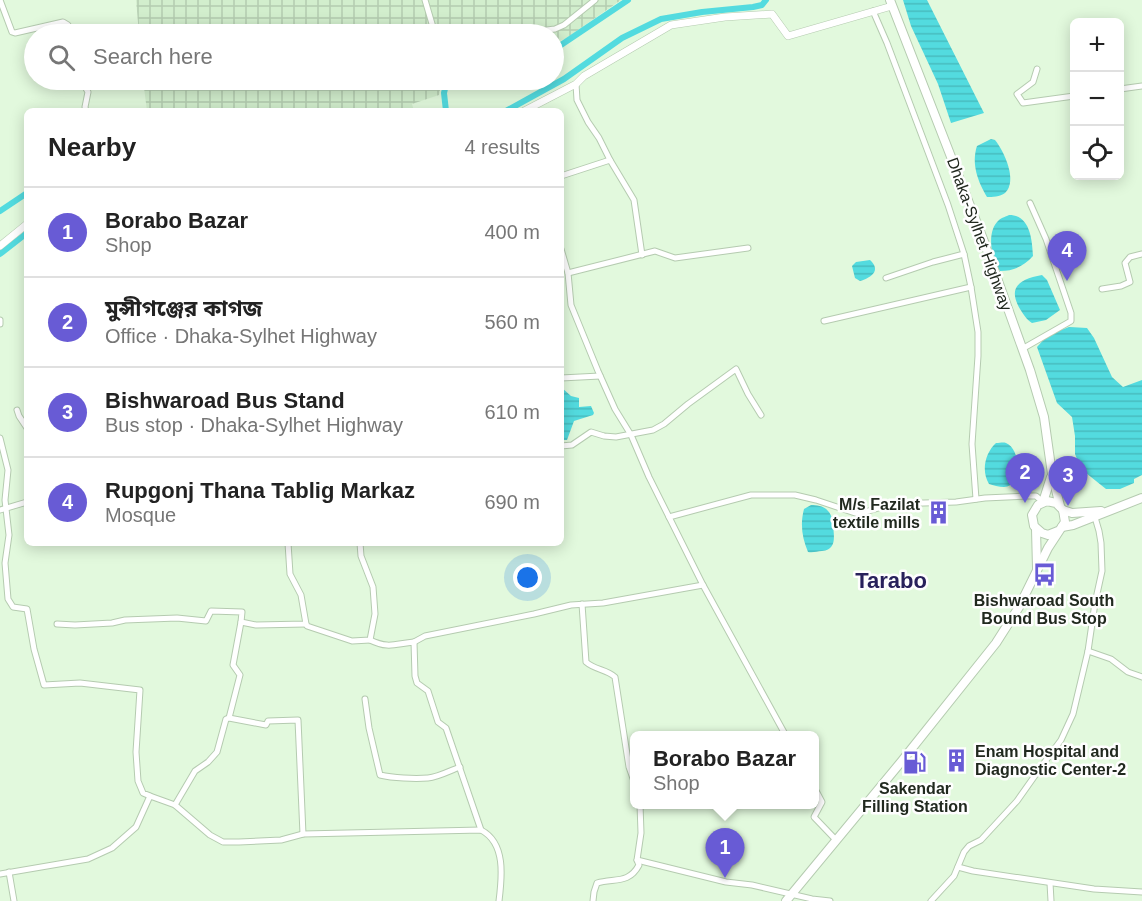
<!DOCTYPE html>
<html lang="en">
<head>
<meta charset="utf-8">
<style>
	:root { --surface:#fff; --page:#f6f6f6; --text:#222; --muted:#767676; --line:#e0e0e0; --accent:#685bd5 }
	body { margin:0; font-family:Helvetica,"Noto Sans Bengali",sans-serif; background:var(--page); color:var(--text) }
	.controls { position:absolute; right:18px; top:18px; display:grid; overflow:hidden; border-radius:9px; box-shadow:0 3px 15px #0003 }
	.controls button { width:54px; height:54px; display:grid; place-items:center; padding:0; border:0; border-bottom:2px solid var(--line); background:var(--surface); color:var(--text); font:30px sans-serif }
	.you { position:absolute; left:528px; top:578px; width:21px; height:21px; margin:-15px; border:4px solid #fff; border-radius:50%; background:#1a73e8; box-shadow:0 0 0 9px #1a73e833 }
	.badge { display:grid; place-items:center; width:39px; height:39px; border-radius:50%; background:var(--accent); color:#fff; font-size:20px; font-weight:700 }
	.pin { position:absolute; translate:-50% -50px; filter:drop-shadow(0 2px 3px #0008) }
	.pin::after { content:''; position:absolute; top:32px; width:21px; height:18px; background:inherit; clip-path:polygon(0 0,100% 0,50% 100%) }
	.popup { position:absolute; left:630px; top:731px; width:189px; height:78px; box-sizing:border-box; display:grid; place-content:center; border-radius:9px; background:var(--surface); filter:drop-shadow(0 2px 4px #0005); font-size:20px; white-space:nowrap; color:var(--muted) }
	.popup b { font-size:22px; color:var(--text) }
	.popup::after { content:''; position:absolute; left:50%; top:100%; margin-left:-12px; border:12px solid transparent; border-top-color:var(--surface) }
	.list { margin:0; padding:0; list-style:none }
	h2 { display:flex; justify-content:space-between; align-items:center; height:78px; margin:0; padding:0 24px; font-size:26px }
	h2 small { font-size:20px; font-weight:400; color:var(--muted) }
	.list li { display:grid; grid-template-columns:39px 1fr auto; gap:18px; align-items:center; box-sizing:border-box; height:90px; padding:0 24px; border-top:2px solid var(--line) }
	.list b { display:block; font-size:22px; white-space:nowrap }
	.list p { margin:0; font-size:20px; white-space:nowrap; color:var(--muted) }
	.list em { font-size:20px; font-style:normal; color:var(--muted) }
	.icon { flex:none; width:33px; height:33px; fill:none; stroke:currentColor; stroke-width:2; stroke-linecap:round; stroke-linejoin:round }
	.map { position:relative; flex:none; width:1142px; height:901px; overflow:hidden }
	.search { position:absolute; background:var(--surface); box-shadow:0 3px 15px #0003; left:24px; top:24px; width:540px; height:66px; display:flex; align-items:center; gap:15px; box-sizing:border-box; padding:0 21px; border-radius:33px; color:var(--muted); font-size:22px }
	.panel { position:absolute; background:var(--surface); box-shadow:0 3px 15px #0003; left:24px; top:108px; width:540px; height:438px; border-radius:9px }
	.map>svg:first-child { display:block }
	.industrial { fill:url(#industrial-grid) }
	.water { fill:url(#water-rules) }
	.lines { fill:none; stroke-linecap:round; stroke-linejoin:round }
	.canal { stroke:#53dbdf; stroke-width:6 }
	.minor-casing { stroke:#b5cbb0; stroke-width:7 }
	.tertiary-casing { stroke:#b5cbb0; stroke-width:8 }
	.primary-casing { stroke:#b5cbb0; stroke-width:10 }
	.trunk-casing { stroke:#b5cbb0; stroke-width:10 }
	.minor { stroke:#fff; stroke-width:5 }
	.tertiary { stroke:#fff; stroke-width:7 }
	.primary { stroke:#fff; stroke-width:8 }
	.trunk { stroke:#fff; stroke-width:8 }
	.labels { text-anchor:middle; stroke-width:5; stroke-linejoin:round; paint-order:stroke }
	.street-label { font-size:16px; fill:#21291f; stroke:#fefefe }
	.poi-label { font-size:16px; font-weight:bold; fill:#21291f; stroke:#fefefe }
	.district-label { font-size:22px; font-weight:bold; fill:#28215b; stroke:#fefefe }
</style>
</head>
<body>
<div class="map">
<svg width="1142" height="901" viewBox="0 0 1142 901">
	<defs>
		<pattern id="industrial-grid" width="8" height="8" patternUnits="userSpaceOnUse" patternTransform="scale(1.5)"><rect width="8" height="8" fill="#d2eecd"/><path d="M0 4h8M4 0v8" fill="none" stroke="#b4ccb0"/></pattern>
		<pattern id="water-rules" width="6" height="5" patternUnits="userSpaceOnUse" patternTransform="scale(1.5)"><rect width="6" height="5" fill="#53dbdf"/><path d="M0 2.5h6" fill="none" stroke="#48bcbf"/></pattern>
	</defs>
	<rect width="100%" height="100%" fill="#e2f9dd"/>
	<g class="industrial">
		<path d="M136,0h485l-56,39 -11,4v-9h-415z"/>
		<path d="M143,80h299l-3,15 -27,9 2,7h-267z"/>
	</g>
	<g class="water">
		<path d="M903,0h24l57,113 -33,10 -13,-39 -27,-58z"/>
		<path d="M991,139l4,1c9,11 23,41 10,53 -5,4 -13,4 -18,4 -9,-15 -16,-33 -10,-51z"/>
		<path d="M1009,215c21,0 23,24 24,41 -9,10 -19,15 -33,15 -9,-12 -14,-40 -1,-51 2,-2 8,-4 10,-5z"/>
		<path d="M870,260c12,11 0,18 -10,21l-5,-3 -3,-12 4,-4z"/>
		<path d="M1042,275l5,5 13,30 -14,10 -14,3c-6,-4 -8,-8 -12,-14 -13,-22 0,-30 22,-34z"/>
		<path d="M1069,327l18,1 7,10 18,39 11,10 19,-7v95l-8,4v4l-14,6h-14l-25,-20 -6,-15v-18l-3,-19 -15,-14 -20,-56 11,-12z"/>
		<path d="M561,387l10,9 8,2v9l12,-1 3,7 -1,2 -19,6 -7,19h-6z"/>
		<path d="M996,443c4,0 7,-1 10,0 15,6 17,43 -2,44 -5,0 -11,-2 -15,-3 -8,-13 -4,-31 7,-41z"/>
		<path d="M811,505c6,0 13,1 17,6 4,4 4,9 5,14 1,11 4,25 -11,26 -5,0 -8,2 -14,1 -6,-14 -8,-28 -4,-43z"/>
	</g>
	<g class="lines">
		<g class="canal">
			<path d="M554,48l7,-3 67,-45"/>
			<path d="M446,111l-2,-18 3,-13"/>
			<path d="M506,111l58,-32 58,-41 39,-19 41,-7 51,-5 9,-2 4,-5"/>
			<path d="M0,211l27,-18"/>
			<path d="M0,254l27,-21"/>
		</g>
		<defs>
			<g id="minor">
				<path d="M0,0l12,32 3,1 48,-11 5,3v9"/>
				<path d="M425,0l10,34"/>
				<path d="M873,11l14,32 61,162 16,49 7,33 7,45v24l-6,88 4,55"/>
				<path d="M514,34l41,-5 9,-4 31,-25"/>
				<path d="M1037,69l-4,13 -16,12 6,9 51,-7"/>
				<path d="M81,80l7,12 -3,15 1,4"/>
				<path d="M576,84l1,16 11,22 11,16 11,22"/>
				<path d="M1120,89l22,-3"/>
				<path d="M561,176l49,-16 24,40 8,55"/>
				<path d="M561,249l7,24 3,32 27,66 17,38 16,26 18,42 54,108 83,151"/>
				<path d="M568,273l87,-22 20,7 73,-10"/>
				<path d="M886,278l47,-16 31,-8"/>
				<path d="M1102,289l19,-3 9,-4 -5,-19 5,-6 12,-3"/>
				<path d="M0,320v4"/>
				<path d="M824,321l147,-34"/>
				<path d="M1022,349l49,-28v-8l-25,-74 -16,-36"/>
				<path d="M561,378l39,-2"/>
				<path d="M17,410l2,6 8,12"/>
				<path d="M0,438l8,32 -3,30 4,35 -4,28 3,36 5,8 14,2 7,40 10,36 36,-2 60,7 -4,62 2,29 5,12 7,3"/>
				<path d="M561,446l11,-1 19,-13 13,4 12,1 37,-7 11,-6 24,-20 48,-35 12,25 13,21"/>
				<path d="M0,510l27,-8"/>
				<path d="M669,517l82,-22h44l21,5 42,14 34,-10 64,-2 29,-4 42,-2h9l7,6"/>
				<path d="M288,543l2,31 11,21 5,29 -50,1 -15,-3 -8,43 7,10 -11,43 37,7 2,-4 30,-1 5,114"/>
				<path d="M582,604l4,58c9,8 20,7 29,15l14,90 6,17"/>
				<path d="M57,624l18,1 37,-2 13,-3 52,-2 29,3 5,-10 31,1 -1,10"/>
				<path d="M306,624l1,2 45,15 18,-1 5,-26 -2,-27 -12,-31 -1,-13"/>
				<path d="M370,640c19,9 24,4 44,2l1,34 2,7 11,8 10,31 8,6 35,102"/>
				<path d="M414,642l11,-6 109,-22 37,-9 32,-2 100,-18"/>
				<path d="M1088,651l23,8 17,13 14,5"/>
				<path d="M365,699l4,29 11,47c13,3 34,4 48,3 11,-1 21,-7 32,-11"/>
				<path d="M815,789l7,13 -8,15 22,23"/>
				<path d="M175,805l20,-34 13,-9 9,-10 9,-33 3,-1"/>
				<path d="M637,860l89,22 26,3 60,14 18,2"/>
				<path d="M958,867l15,4 121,18 48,3"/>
				<path d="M9,872l5,29"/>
				<path d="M0,874l88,-15 24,-11 24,-21 14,-31 25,9 35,30 13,7h16l42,-2 22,-6 178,-4c25,13 21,47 18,71"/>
				<path d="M1050,883l1,18"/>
				<path d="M593,901l1,-9 3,-9c18,-5 32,1 42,-18l-2,-5 4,-27 -1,-29"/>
				<path d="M931,901l23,-25 10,-24 5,-6 12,-6 36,-39 24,-34 20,-27 12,-26 15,-63 7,-48 7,-32 -1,-28 -2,-12 -5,-17"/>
			</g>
			<g id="tertiary">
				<path d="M524,111l52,-27 8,-8 87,-51 54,-8 47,-3 16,22 104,-30"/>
				<path d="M0,246l27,-22"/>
			</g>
			<g id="primary">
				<path d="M1063,510l9,3 29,-2"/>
				<path d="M1062,527l11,-2 69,-27"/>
			</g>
			<g id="trunk">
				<path d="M890,0l93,239 47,131 14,47 8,57 8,32"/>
				<path d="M1043,502l8,-25"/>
				<path d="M1036,529l1,39"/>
				<path d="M786,901l115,-139 95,-119 23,-36 29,-59 17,-26 -2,-12 -7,-7 -9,-2 -9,4 -6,10 2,11 8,7 6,2 10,-4"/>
			</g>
		</defs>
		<use href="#minor" class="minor-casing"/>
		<use href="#tertiary" class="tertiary-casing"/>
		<use href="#primary" class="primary-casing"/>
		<use href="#trunk" class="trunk-casing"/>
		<use href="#minor" class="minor"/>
		<use href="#tertiary" class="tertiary"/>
		<use href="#primary" class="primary"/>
		<use href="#trunk" class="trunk"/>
	</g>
	<defs>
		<symbol id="building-bare" viewBox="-9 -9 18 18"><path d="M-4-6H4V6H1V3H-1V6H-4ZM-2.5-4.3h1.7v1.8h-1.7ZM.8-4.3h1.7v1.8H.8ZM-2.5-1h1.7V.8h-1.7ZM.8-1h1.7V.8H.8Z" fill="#685bd5" stroke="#fefefe" stroke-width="2.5" paint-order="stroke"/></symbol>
		<symbol id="bus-bare" viewBox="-9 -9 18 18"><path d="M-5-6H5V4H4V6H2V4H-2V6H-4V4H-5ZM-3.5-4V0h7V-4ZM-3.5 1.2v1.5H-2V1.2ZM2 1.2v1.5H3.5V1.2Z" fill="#685bd5" stroke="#fefefe" stroke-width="2.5" paint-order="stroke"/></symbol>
		<symbol id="fuel-bare" viewBox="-9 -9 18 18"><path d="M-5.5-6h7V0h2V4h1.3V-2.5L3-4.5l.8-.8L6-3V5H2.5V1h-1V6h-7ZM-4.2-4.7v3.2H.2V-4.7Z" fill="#685bd5" stroke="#fefefe" stroke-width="2.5" paint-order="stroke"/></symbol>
	</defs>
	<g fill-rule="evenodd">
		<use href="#building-bare" x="922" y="496" width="33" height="33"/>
		<use href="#bus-bare" x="1028" y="558" width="33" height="33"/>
		<use href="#building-bare" x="940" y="744" width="33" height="33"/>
		<use href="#fuel-bare" x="898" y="746" width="33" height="33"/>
	</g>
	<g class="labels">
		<g class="street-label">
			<text transform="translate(980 234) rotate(70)" y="6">Dhaka-Sylhet Highway</text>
		</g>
		<g class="poi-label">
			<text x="920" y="510" text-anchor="end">M/s Fazilat<tspan x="920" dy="18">textile mills</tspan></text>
			<text x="1044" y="606">Bishwaroad South<tspan x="1044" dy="18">Bound Bus Stop</tspan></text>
			<text x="975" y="757" text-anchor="start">Enam Hospital and<tspan x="975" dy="18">Diagnostic Center-2</tspan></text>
			<text x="915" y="794">Sakendar<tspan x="915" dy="18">Filling Station</tspan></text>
		</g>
		<g class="district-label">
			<text x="891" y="588">Tarabo</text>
		</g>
	</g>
</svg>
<div class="controls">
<button>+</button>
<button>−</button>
<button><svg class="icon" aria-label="locate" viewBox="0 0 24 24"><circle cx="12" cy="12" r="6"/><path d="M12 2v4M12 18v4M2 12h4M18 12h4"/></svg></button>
</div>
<div class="you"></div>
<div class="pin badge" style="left:725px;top:878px">1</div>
<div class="popup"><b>Borabo Bazar</b>Shop</div>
<div class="pin badge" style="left:1025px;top:503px">2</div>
<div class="pin badge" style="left:1068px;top:506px">3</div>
<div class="pin badge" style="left:1067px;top:281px">4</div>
<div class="search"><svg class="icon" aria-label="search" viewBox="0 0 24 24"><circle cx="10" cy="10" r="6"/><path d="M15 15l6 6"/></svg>Search here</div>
<section class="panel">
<h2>Nearby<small>4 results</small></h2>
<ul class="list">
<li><span class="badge">1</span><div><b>Borabo Bazar</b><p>Shop</p></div><em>400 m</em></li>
<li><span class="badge">2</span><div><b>মুন্সীগঞ্জের কাগজ</b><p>Office · Dhaka-Sylhet Highway</p></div><em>560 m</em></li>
<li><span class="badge">3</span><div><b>Bishwaroad Bus Stand</b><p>Bus stop · Dhaka-Sylhet Highway</p></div><em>610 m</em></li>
<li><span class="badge">4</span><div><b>Rupgonj Thana Tablig Markaz</b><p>Mosque</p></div><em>690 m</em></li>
</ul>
</section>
</div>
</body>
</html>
